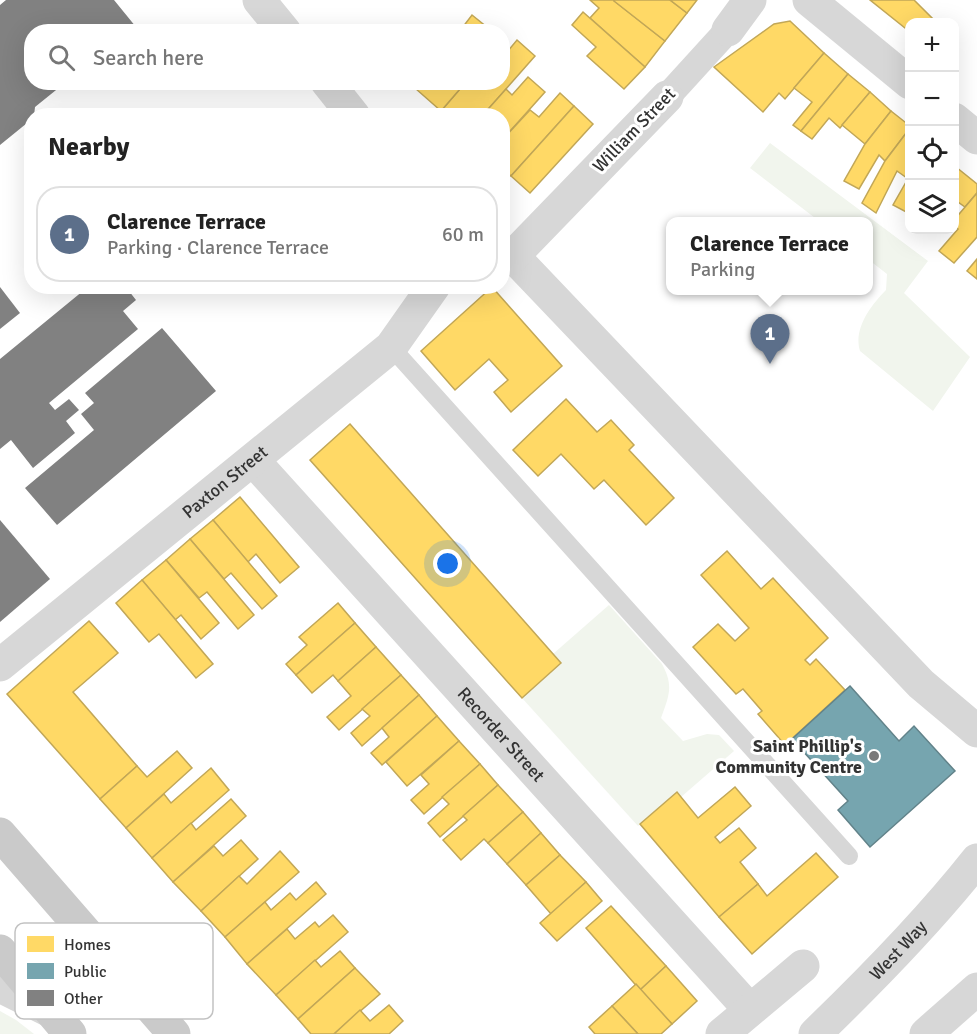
<!DOCTYPE html>
<html lang="en">
<head>
<meta charset="utf-8">
<style>
	:root { --surface:#fff; --page:#f6f6f6; --text:#222; --muted:#767676; --line:#e0e0e0; --accent:#7a7a7a }
	body { margin:0; font-family:Signika,sans-serif; background:var(--page); color:var(--text) }
	.controls { position:absolute; right:18px; top:18px; display:grid; overflow:hidden; border-radius:12px; box-shadow:0 6px 24px #0002 }
	.controls button { width:54px; height:54px; display:grid; place-items:center; padding:0; border:0; border-bottom:2px solid var(--line); background:var(--surface); color:var(--text); font:30px sans-serif }
	.you { position:absolute; left:448px; top:564px; width:21px; height:21px; margin:-15px; border:4px solid #fff; border-radius:50%; background:#1a73e8; box-shadow:0 0 0 9px #1a73e833 }
	.badge { display:grid; place-items:center; width:39px; height:39px; border-radius:50%; background:var(--accent); color:#fff; font-size:20px; font-weight:700 }
	.pin { position:absolute; translate:-50% -50px; filter:drop-shadow(0 2px 3px #0008) }
	.pin::after { content:''; position:absolute; top:32px; width:21px; height:18px; background:inherit; clip-path:polygon(0 0,100% 0,50% 100%) }
	.popup { position:absolute; left:666px; top:217px; width:207px; height:78px; box-sizing:border-box; display:grid; place-content:center; border-radius:12px; background:var(--surface); filter:drop-shadow(0 2px 4px #0005); font-size:20px; white-space:nowrap; color:var(--muted) }
	.popup b { font-size:22px; color:var(--text) }
	.popup::after { content:''; position:absolute; left:50%; top:100%; margin-left:-12px; border:12px solid transparent; border-top-color:var(--surface) }
	.list { margin:0; padding:0; list-style:none }
	h2 { display:flex; justify-content:space-between; align-items:center; height:78px; margin:0; padding:0 24px; font-size:26px }
	h2 small { font-size:20px; font-weight:400; color:var(--muted) }
	.list li { display:grid; grid-template-columns:39px 1fr auto; gap:18px; align-items:center; box-sizing:border-box; height:96px; margin:0 12px 12px; padding:0 12px; border:2px solid var(--line); border-radius:24px }
	.list b { display:block; font-size:22px; white-space:nowrap }
	.list p { margin:0; font-size:20px; white-space:nowrap; color:var(--muted) }
	.list em { font-size:20px; font-style:normal; color:var(--muted) }
	.icon { flex:none; width:33px; height:33px; fill:none; stroke:currentColor; stroke-width:2; stroke-linecap:round; stroke-linejoin:round }
	.map { position:relative; flex:none; width:977px; height:1034px; overflow:hidden }
	.search { position:absolute; background:var(--surface); box-shadow:0 6px 24px #0002; left:24px; top:24px; width:486px; height:66px; display:flex; align-items:center; gap:15px; box-sizing:border-box; padding:0 21px; border-radius:24px; color:var(--muted); font-size:22px }
	.panel { position:absolute; background:var(--surface); box-shadow:0 6px 24px #0002; left:24px; top:108px; width:486px; height:186px; border-radius:24px }
	.map>svg:first-child { display:block }
	.green { fill:#f1f5ed }
	.homes { fill:#ffd966; stroke:#c2a757; stroke-width:1.5 }
	.public { fill:#76a5af; stroke:#62838a; stroke-width:1.5 }
	.building { fill:#818181 }
	.lines { fill:none; stroke-linecap:round; stroke-linejoin:round }
	.service { stroke:#d7d7d7; stroke-width:18 }
	.pedestrian { stroke:#d7d7d7; stroke-width:27 }
	.minor { stroke:#d7d7d7; stroke-width:33 }
	.tertiary { stroke:#d7d7d7; stroke-width:33 }
	.primary { stroke:#cacaca; stroke-width:33 }
	.poi-dot { fill:#7a7a7a; stroke:#fff; stroke-width:2 }
	.labels { text-anchor:middle; stroke-width:6; stroke-linejoin:round; paint-order:stroke }
	.street-label { font-size:18px; fill:#333; stroke:#fff }
	.poi-label { font-size:18px; font-weight:bold; fill:#333; stroke:#fff; text-anchor:end }
	.key { fill:#fff; stroke:#c2c2c2; stroke-width:1.5 }
	.key-label { font-size:16px; fill:#333 }
</style>
</head>
<body>
<div class="map">
<svg width="977" height="1034" viewBox="0 0 977 1034">
	<rect width="100%" height="100%" fill="#fff"/>
	<g class="green">
		<path d="M770,143l158,118 -24,32 66,64 -37,54 -73,-60c-7,-22 11,-46 26,-61l1,-16 -18,-14v-38l-50,-1 -69,-53z"/>
		<path d="M609,605l53,59c12,22 7,32 -1,54l22,23 24,-7 12,1 15,16 -53,46 -4,-4 -39,33 -116,-128 39,-34 -8,-10z"/>
		<path d="M0,1011l16,9 18,14h-34z"/>
	</g>
	<g class="homes">
		<path d="M590,0h23l52,41 -20,26 -55,-49 9,-10z"/>
		<path d="M615,0h55l17,13 -22,28 -51,-40z"/>
		<path d="M670,0h27l-10,13z"/>
		<path d="M870,0h44l20,20 -1,2h-23v10z"/>
		<path d="M583,12l62,55 -21,22 -37,-33 9,-9 -24,-22z"/>
		<path d="M472,15l21,17h-34z"/>
		<path d="M790,21l34,32 -39,46 -6,-6 -16,19 -49,-45 60,-43z"/>
		<path d="M517,40l18,16 -53,60h-36l-5,-5 25,-29h36v-24z"/>
		<path d="M824,53l24,21 -47,57 -8,-6 19,-23 -18,-14z"/>
		<path d="M848,74l22,18 -30,36 -11,-10 -17,21 -11,-8z"/>
		<path d="M528,77l17,15 -43,48v-24h-20l24,-27 6,6z"/>
		<path d="M421,82h45l-25,29 -25,-22z"/>
		<path d="M870,92l21,19 -26,33 -23,-19z"/>
		<path d="M560,93l14,13 -63,70 -9,-8v-28l28,-30 9,7z"/>
		<path d="M574,106l19,18 -63,69 -19,-17z"/>
		<path d="M891,111l19,15v2l-25,33 -6,-6 -20,34 -15,-8 21,-37z"/>
		<path d="M910,128v47l-3,3 -10,-7 -21,42 -14,-10 23,-42z"/>
		<path d="M956,167l21,17v9l-12,14 -11,-8v-30z"/>
		<path d="M910,175v39l-17,-9z"/>
		<path d="M977,193v44l-23,26 -15,-12 19,-22 -4,-4v-5z"/>
		<path d="M977,259v20l-10,-8z"/>
		<path d="M492,287l70,79 -51,46 -17,-20 14,-12 -19,-21 -34,31 -34,-39z"/>
		<path d="M566,399l31,33 14,-12 23,25 -5,5 45,48 -28,27 -42,-45 -10,9 -33,-35 -23,22 -25,-26z"/>
		<path d="M350,424l211,239 -39,35 -212,-238z"/>
		<path d="M240,497l59,70 -19,16 -24,-29 -8,8 -35,-42z"/>
		<path d="M213,520l64,76 -15,13 -31,-36 -7,6 -34,-40z"/>
		<path d="M190,539l64,76 -16,14 -31,-37 -8,6 -33,-38z"/>
		<path d="M727,551l34,38 12,-11 55,60 -23,22 5,5 6,-6 29,31 -60,55 -27,-31 4,-3 -19,-22 -7,5 -43,-47 25,-23 17,17 14,-13 -48,-53z"/>
		<path d="M166,560l53,63 -18,16 -20,-24 -6,5 -33,-40z"/>
		<path d="M142,580l71,84 -17,14 -37,-44 -10,8 -33,-39z"/>
		<path d="M338,603l17,20 -59,52 -10,-11 21,-19 -8,-8z"/>
		<path d="M89,621l29,32 -45,39 64,74 -37,33 -93,-105z"/>
		<path d="M355,623l21,24 -38,34 -5,-6 -21,18 -16,-18z"/>
		<path d="M376,647l25,28 -62,55 -12,-13 24,-21 -13,-15z"/>
		<path d="M401,675l18,20 -57,51 -11,-13 19,-17 -8,-7z"/>
		<path d="M419,695l18,21 -55,49 -11,-12 18,-16 -7,-9z"/>
		<path d="M437,716l22,25 -52,45 -21,-24z"/>
		<path d="M459,741l21,23 -56,50 -13,-14 18,-16 -8,-9z"/>
		<path d="M177,751l15,17 -66,60 -26,-29 37,-33 10,11z"/>
		<path d="M480,764l18,21 -58,52 -12,-14 21,-19 -7,-7z"/>
		<path d="M211,768l18,22 -77,68 -26,-30 38,-34 7,9z"/>
		<path d="M498,785l25,27 -35,31 -4,-4 -23,21 -18,-20 24,-20 -4,-4z"/>
		<path d="M735,787l16,19 -36,31 5,6 19,-15 17,20 -16,14 18,22 -39,33 -79,-93 37,-32 21,26z"/>
		<path d="M231,799l15,17 -73,66 -21,-24 39,-35 5,7z"/>
		<path d="M523,812l18,21 -34,31 -19,-21z"/>
		<path d="M541,833l19,22 -34,30 -19,-21z"/>
		<path d="M241,840l17,19 -57,52 -28,-29 41,-36 9,10z"/>
		<path d="M280,851l19,21 -74,65 -24,-26 38,-35 8,8z"/>
		<path d="M816,853l22,24 -86,77 -33,-37 39,-33 9,12z"/>
		<path d="M560,855l26,27 -35,32 -25,-29z"/>
		<path d="M316,882l10,12 -79,70 -22,-27 40,-35 6,8 19,-17 6,7z"/>
		<path d="M586,882l16,19 -45,40 -17,-18z"/>
		<path d="M611,906l55,60 -26,24 -54,-62z"/>
		<path d="M333,915l15,17 -72,63 -29,-31 40,-35 8,10 20,-17 4,5z"/>
		<path d="M340,951l15,17 -57,51 -22,-24 39,-35 6,7z"/>
		<path d="M666,966l31,35 -25,23 -32,-34z"/>
		<path d="M355,968l25,26 -46,40h-23l-13,-15z"/>
		<path d="M636,984l36,40 -11,10h-23l-26,-28z"/>
		<path d="M389,1005l14,16 -14,13h-55l26,-24 10,11z"/>
		<path d="M612,1006l26,28h-43l-6,-7z"/>
	</g>
	<path class="public" d="M850,686l49,55 15,-15 41,45 -85,76 -32,-37 10,-9 -56,-62z"/>
	<g class="building">
		<path d="M6,0h108l22,27 -5,5h-99v50h34l-31,25 -1,9h-2v3l-32,26v-140z"/>
		<path d="M89,286h36l11,14 -13,11 15,18 -89,74 6,7 14,-11 10,11 -13,11 9,12 -42,35 -22,-28 -11,9v-90z"/>
		<path d="M0,287l20,26 -20,16z"/>
		<path d="M162,328l54,63 -159,134 -32,-37 69,-58 -13,-16 13,-11 -9,-10z"/>
		<path d="M0,520l50,59 -50,43z"/>
	</g>
	<g class="lines">
		<path class="service" d="M391,347l458,509"/>
		<path class="pedestrian" d="M667,97l61,-67"/>
		<g class="minor">
			<path d="M259,0l26,32"/>
			<path d="M809,0l101,83"/>
			<path d="M728,30l22,-30"/>
			<path d="M327,82l27,34"/>
			<path d="M954,119l23,19"/>
			<path d="M502,250l11,6 408,428 56,47"/>
			<path d="M513,256l154,-159"/>
			<path id="s1" d="M253,460l497,550"/>
			<path id="s2" d="M0,665l391,-318 43,-61"/>
			<path d="M0,986l52,26"/>
			<path d="M722,1034l81,-68"/>
		</g>
		<g class="tertiary">
			<path id="s3" d="M815,1034c57,-55 113,-112 162,-174"/>
			<path d="M926,1034l51,-45"/>
		</g>
		<g class="primary">
			<path d="M0,834l174,200"/>
			<path d="M0,951l70,83"/>
		</g>
	</g>
	<circle class="poi-dot" cx="874" cy="756" r="6"/>
	<g class="labels">
		<g class="street-label">
			<text transform="translate(634 130) rotate(-46)" y="6">William Street</text>
			<text dy="6" stroke="none"><textPath href="#s2" startOffset="290">Paxton Street</textPath></text>
			<text dy="6" stroke="none"><textPath href="#s1" startOffset="370">Recorder Street</textPath></text>
			<text dy="6" stroke="none"><textPath href="#s3" startOffset="118">West Way</textPath></text>
		</g>
		<g class="poi-label">
			<text x="862" y="752">Saint Phillip's<tspan x="862" dy="21">Community Centre</tspan></text>
		</g>
	</g>
	<rect x="15" y="923" width="198" height="96" rx="9" class="key"/>
	<rect x="27" y="936" width="27" height="16" fill="#ffd966"/>
	<rect x="27" y="963" width="27" height="16" fill="#76a5af"/>
	<rect x="27" y="990" width="27" height="16" fill="#818181"/>
	<g class="key-label">
		<text x="64" y="950">Homes</text>
		<text x="64" y="977">Public</text>
		<text x="64" y="1004">Other</text>
	</g>
</svg>
<div class="controls">
<button>+</button>
<button>−</button>
<button><svg class="icon" aria-label="locate" viewBox="0 0 24 24"><circle cx="12" cy="12" r="6"/><path d="M12 2v4M12 18v4M2 12h4M18 12h4"/></svg></button>
<button><svg class="icon" aria-label="layers" viewBox="0 0 24 24"><path d="M12 4l9 5-9 5-9-5zM3 14l9 5 9-5"/></svg></button>
</div>
<div class="you"></div>
<div class="pin badge" style="left:770px;top:364px;background:#5c6f8a">1</div>
<div class="popup"><b>Clarence Terrace</b>Parking</div>
<div class="search"><svg class="icon" aria-label="search" viewBox="0 0 24 24"><circle cx="10" cy="10" r="6"/><path d="M15 15l6 6"/></svg>Search here</div>
<section class="panel">
<h2>Nearby<small></small></h2>
<ul class="list">
<li><span class="badge" style="background:#5c6f8a">1</span><div><b>Clarence Terrace</b><p>Parking · Clarence Terrace</p></div><em>60 m</em></li>
</ul>
</section>
</div>
</body>
</html>
